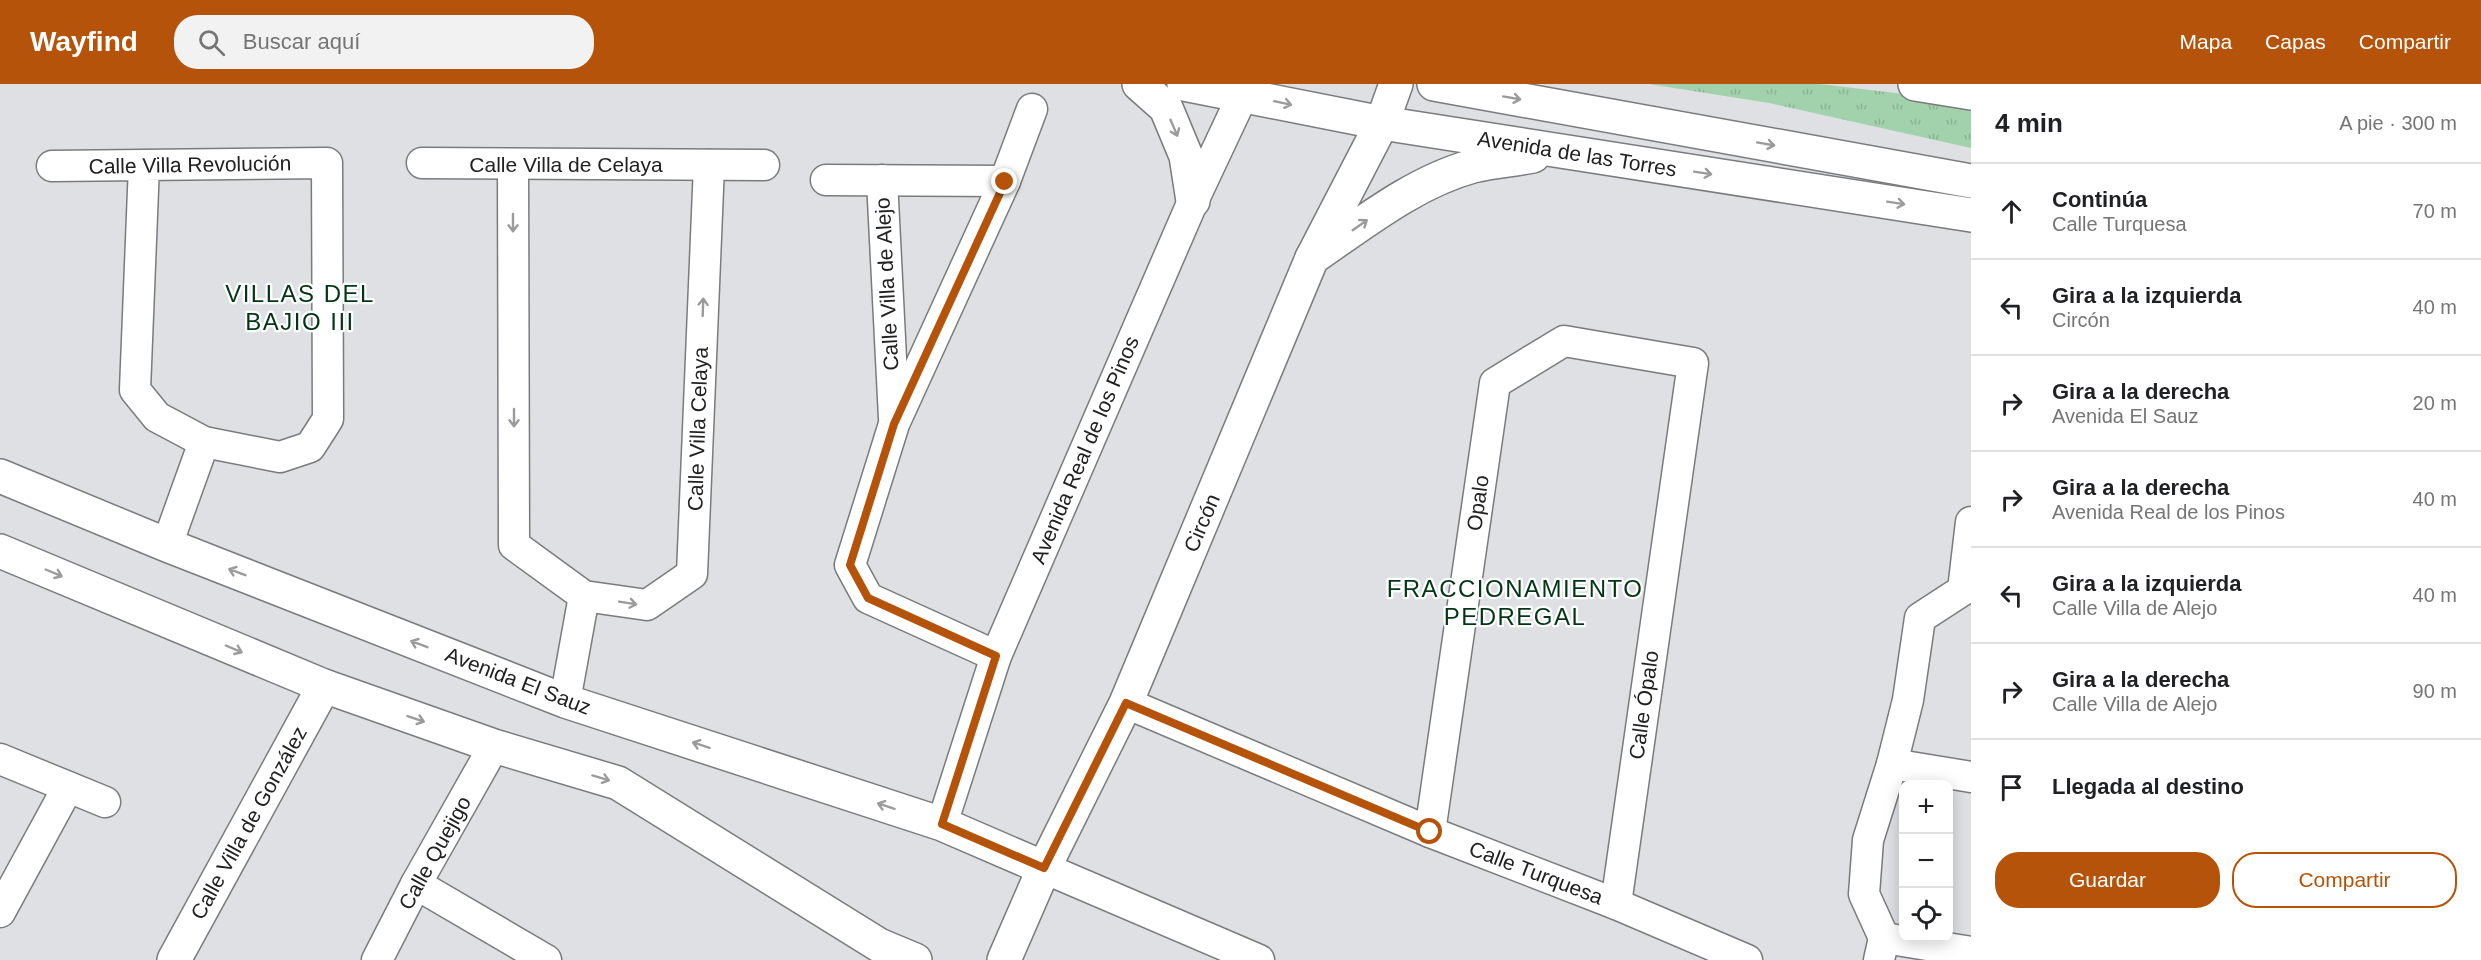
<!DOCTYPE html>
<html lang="es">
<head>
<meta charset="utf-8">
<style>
	:root { --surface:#fff; --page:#f2f2f2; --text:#202124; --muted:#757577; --line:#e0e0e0; --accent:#b45309 }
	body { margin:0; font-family:Arial,sans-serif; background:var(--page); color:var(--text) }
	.controls { position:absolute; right:18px; bottom:18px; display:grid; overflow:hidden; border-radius:12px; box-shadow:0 3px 15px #0003 }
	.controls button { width:54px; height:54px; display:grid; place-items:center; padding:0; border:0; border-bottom:2px solid var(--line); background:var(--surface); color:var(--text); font:30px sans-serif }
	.stop { position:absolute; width:18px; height:18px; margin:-14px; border:4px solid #b45309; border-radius:50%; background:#fff }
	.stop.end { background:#b45309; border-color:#fff; box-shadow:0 2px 6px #0008 }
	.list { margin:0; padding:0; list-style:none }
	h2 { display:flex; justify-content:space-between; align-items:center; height:78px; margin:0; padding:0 24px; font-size:26px }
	h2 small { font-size:20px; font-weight:400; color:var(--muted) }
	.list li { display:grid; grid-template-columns:39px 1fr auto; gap:18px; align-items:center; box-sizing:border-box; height:96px; padding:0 24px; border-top:2px solid var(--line) }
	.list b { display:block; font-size:22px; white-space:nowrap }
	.list p { margin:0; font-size:20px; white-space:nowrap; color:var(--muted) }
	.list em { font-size:20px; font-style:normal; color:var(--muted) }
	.actions { display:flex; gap:12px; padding:18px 24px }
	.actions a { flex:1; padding:14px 0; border:2px solid var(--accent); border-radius:24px; text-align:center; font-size:21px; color:var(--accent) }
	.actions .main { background:var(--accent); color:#fff }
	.icon { flex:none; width:33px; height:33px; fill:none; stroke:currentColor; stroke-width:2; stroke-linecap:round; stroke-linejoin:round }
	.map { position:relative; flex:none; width:1971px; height:876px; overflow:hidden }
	header { display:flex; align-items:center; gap:36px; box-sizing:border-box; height:84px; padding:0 30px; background:var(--accent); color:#fff }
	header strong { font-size:28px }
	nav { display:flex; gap:33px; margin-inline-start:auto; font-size:21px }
	.search { width:420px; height:54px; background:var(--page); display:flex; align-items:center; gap:15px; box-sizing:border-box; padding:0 21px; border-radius:24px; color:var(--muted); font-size:22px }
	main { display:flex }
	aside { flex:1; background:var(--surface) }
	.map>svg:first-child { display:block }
	.grass { fill:url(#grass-tufts) }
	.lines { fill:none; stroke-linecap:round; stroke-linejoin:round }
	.minor-casing { stroke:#7a7b7d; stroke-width:33 }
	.tertiary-casing { stroke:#7a7b7d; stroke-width:36 }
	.secondary-casing { stroke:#7a7b7d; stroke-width:36 }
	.primary-casing { stroke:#7a7b7d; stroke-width:36 }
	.minor { stroke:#fff; stroke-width:30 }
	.tertiary { stroke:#fff; stroke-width:33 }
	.secondary { stroke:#fff; stroke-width:33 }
	.primary { stroke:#fff; stroke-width:33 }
	.oneway { stroke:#9b9b9c }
	.route { stroke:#b45309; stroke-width:8 }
	.labels { text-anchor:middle; stroke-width:4.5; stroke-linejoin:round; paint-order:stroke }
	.street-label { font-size:21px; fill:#212122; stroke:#fff }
	.quarter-label { font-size:24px; letter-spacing:1.5px; fill:#003615; stroke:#fff }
</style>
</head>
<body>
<header>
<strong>Wayfind</strong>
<div class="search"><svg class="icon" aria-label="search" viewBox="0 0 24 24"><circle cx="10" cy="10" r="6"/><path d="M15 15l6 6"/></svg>Buscar aquí</div>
<nav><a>Mapa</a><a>Capas</a><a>Compartir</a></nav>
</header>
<main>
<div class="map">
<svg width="1971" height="876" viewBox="0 0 1971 876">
	<defs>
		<pattern id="grass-tufts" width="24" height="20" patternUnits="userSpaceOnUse" patternTransform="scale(1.5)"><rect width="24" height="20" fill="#a2d2ac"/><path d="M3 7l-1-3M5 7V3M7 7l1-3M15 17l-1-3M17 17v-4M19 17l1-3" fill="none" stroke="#8bb494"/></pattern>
	</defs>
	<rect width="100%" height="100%" fill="#dfe0e3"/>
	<path class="grass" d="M1649,0h171l151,18v46l-202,-45z"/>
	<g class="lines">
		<defs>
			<g id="minor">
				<path d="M422,79l342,2"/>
				<path d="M513,80l1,381 70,51 63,9 45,-31 17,-409"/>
				<path d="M52,82l275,-3 1,256 -18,28 -30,10 -76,-15 -47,-25 -22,-27 9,-225"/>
				<path d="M826,96l179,1"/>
				<path d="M882,96l12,238"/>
				<path d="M167,461l37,-103"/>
				<path d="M996,572l-128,-58 -18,-33 44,-141 111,-243 27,-72"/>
				<path d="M565,617l19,-105"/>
				<path d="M1126,619l304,129 186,72 131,56"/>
				<path d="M0,675l105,43"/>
				<path d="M1892,680l79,13"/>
				<path d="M942,740l54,-168 197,-455 55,-117"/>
				<path d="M1430,748l65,-449 69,-42 129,22 -77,541"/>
				<path d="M1044,784l215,92"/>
				<path d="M416,800l130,76"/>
				<path d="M0,828l68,-125"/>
				<path d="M1884,854l87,14"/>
				<path d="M377,876l39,-76 78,-138"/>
				<path d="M1879,876l5,-22 -20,-44 4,-54 24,-76 16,-64 12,-82 43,-28 8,-68"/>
			</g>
			<g id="tertiary">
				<path d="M1139,0l27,24 20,48 7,45"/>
				<path d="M1184,0l198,39 589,92"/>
				<path d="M1312,174c50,-34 102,-76 161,-92 20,-5 41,-6 60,-10"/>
			</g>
			<path id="secondary" d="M174,876l150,-274"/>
			<g id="primary">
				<path d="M1434,0l537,97"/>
				<path d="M1915,0l56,9"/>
				<path d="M0,392l167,69 398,156 377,123 102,44"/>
				<path d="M0,467l324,135 170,60 124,37 261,162 36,15"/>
				<path d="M1004,876l40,-92 82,-165 186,-445 70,-135 14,-39"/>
			</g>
		</defs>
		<use href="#minor" class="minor-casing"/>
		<use href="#tertiary" class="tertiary-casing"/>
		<use href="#secondary" class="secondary-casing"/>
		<use href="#primary" class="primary-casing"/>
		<use href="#minor" class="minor"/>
		<use href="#tertiary" class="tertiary"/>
		<use href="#secondary" class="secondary"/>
		<use href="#primary" class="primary"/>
	</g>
	<defs><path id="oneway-shaft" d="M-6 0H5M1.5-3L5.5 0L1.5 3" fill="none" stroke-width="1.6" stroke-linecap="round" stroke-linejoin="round" transform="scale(1.5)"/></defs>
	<g class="oneway">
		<use href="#oneway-shaft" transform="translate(1512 14) rotate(10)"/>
		<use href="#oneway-shaft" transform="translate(1283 19) rotate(12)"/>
		<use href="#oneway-shaft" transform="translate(1174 44) rotate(67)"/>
		<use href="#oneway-shaft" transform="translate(1766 60) rotate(10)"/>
		<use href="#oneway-shaft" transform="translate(1703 89) rotate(9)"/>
		<use href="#oneway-shaft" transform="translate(1896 119) rotate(9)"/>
		<use href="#oneway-shaft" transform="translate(513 139) rotate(90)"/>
		<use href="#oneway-shaft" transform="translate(1360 141) rotate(-35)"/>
		<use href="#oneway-shaft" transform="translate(703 223) rotate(-88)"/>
		<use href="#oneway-shaft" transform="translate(514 334) rotate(90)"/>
		<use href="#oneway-shaft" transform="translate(237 488) rotate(-159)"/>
		<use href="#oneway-shaft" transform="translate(54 489) rotate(23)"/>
		<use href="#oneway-shaft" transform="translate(628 519) rotate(9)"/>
		<use href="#oneway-shaft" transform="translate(419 560) rotate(-159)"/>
		<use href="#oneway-shaft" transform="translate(234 565) rotate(23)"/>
		<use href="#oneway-shaft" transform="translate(416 635) rotate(19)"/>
		<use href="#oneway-shaft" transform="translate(701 661) rotate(-162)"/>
		<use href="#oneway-shaft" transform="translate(601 694) rotate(17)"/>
		<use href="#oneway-shaft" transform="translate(886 722) rotate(-162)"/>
	</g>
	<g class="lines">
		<path class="route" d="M1005,98l-111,242 -44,141 18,33 128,58 -54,168 102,44 82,-165 304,129"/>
	</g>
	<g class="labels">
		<g class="street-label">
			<text transform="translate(1577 70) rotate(9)" y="7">Avenida de las Torres</text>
			<text transform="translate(190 81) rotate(-1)" y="7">Calle Villa Revolución</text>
			<text x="566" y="88">Calle Villa de Celaya</text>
			<text transform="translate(887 200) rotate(-93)" y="7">Calle Villa de Alejo</text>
			<text transform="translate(698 345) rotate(-88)" y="7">Calle Villa Celaya</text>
			<text transform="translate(1085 366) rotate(-67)" y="7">Avenida Real de los Pinos</text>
			<text transform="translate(1478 419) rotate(-82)" y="7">Opalo</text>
			<text transform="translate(1202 439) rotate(-67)" y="7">Circón</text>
			<text transform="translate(518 597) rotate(21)" y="7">Avenida El Sauz</text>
			<text transform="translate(1644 621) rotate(-82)" y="7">Calle Ópalo</text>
			<text transform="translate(249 739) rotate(-61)" y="7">Calle Villa de González</text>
			<text transform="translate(435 769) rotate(-61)" y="7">Calle Quejigo</text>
			<text transform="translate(1536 789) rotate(21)" y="7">Calle Turquesa</text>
		</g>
		<g class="quarter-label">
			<text x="300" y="218">VILLAS DEL<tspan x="300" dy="28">BAJIO III</tspan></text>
			<text x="1515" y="513">FRACCIONAMIENTO<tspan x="1515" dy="28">PEDREGAL</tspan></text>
		</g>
	</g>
</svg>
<div class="controls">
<button>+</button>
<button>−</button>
<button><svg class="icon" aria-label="locate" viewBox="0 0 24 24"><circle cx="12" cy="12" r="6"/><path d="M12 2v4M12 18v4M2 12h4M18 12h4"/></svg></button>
</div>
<div class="stop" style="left:1430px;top:748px"></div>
<div class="stop end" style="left:1005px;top:98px"></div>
</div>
<aside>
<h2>4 min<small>A pie · 300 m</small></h2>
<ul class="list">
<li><svg class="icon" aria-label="ahead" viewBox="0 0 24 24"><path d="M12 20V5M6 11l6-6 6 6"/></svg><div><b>Continúa</b><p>Calle Turquesa</p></div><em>70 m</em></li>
<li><svg class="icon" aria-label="left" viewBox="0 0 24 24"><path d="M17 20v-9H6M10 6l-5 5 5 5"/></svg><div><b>Gira a la izquierda</b><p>Circón</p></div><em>40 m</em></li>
<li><svg class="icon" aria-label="right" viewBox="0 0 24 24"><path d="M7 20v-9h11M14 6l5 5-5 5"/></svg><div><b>Gira a la derecha</b><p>Avenida El Sauz</p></div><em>20 m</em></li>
<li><svg class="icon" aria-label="right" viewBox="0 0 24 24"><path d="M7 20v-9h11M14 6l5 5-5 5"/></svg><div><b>Gira a la derecha</b><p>Avenida Real de los Pinos</p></div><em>40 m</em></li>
<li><svg class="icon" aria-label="left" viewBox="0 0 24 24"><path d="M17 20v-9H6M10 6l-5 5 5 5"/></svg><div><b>Gira a la izquierda</b><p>Calle Villa de Alejo</p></div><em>40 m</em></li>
<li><svg class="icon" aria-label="right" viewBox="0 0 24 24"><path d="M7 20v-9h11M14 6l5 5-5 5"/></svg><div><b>Gira a la derecha</b><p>Calle Villa de Alejo</p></div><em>90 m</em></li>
<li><svg class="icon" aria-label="arrive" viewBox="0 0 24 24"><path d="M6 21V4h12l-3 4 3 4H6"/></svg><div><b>Llegada al destino</b></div></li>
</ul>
<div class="actions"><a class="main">Guardar</a><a>Compartir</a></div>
</aside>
</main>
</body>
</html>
